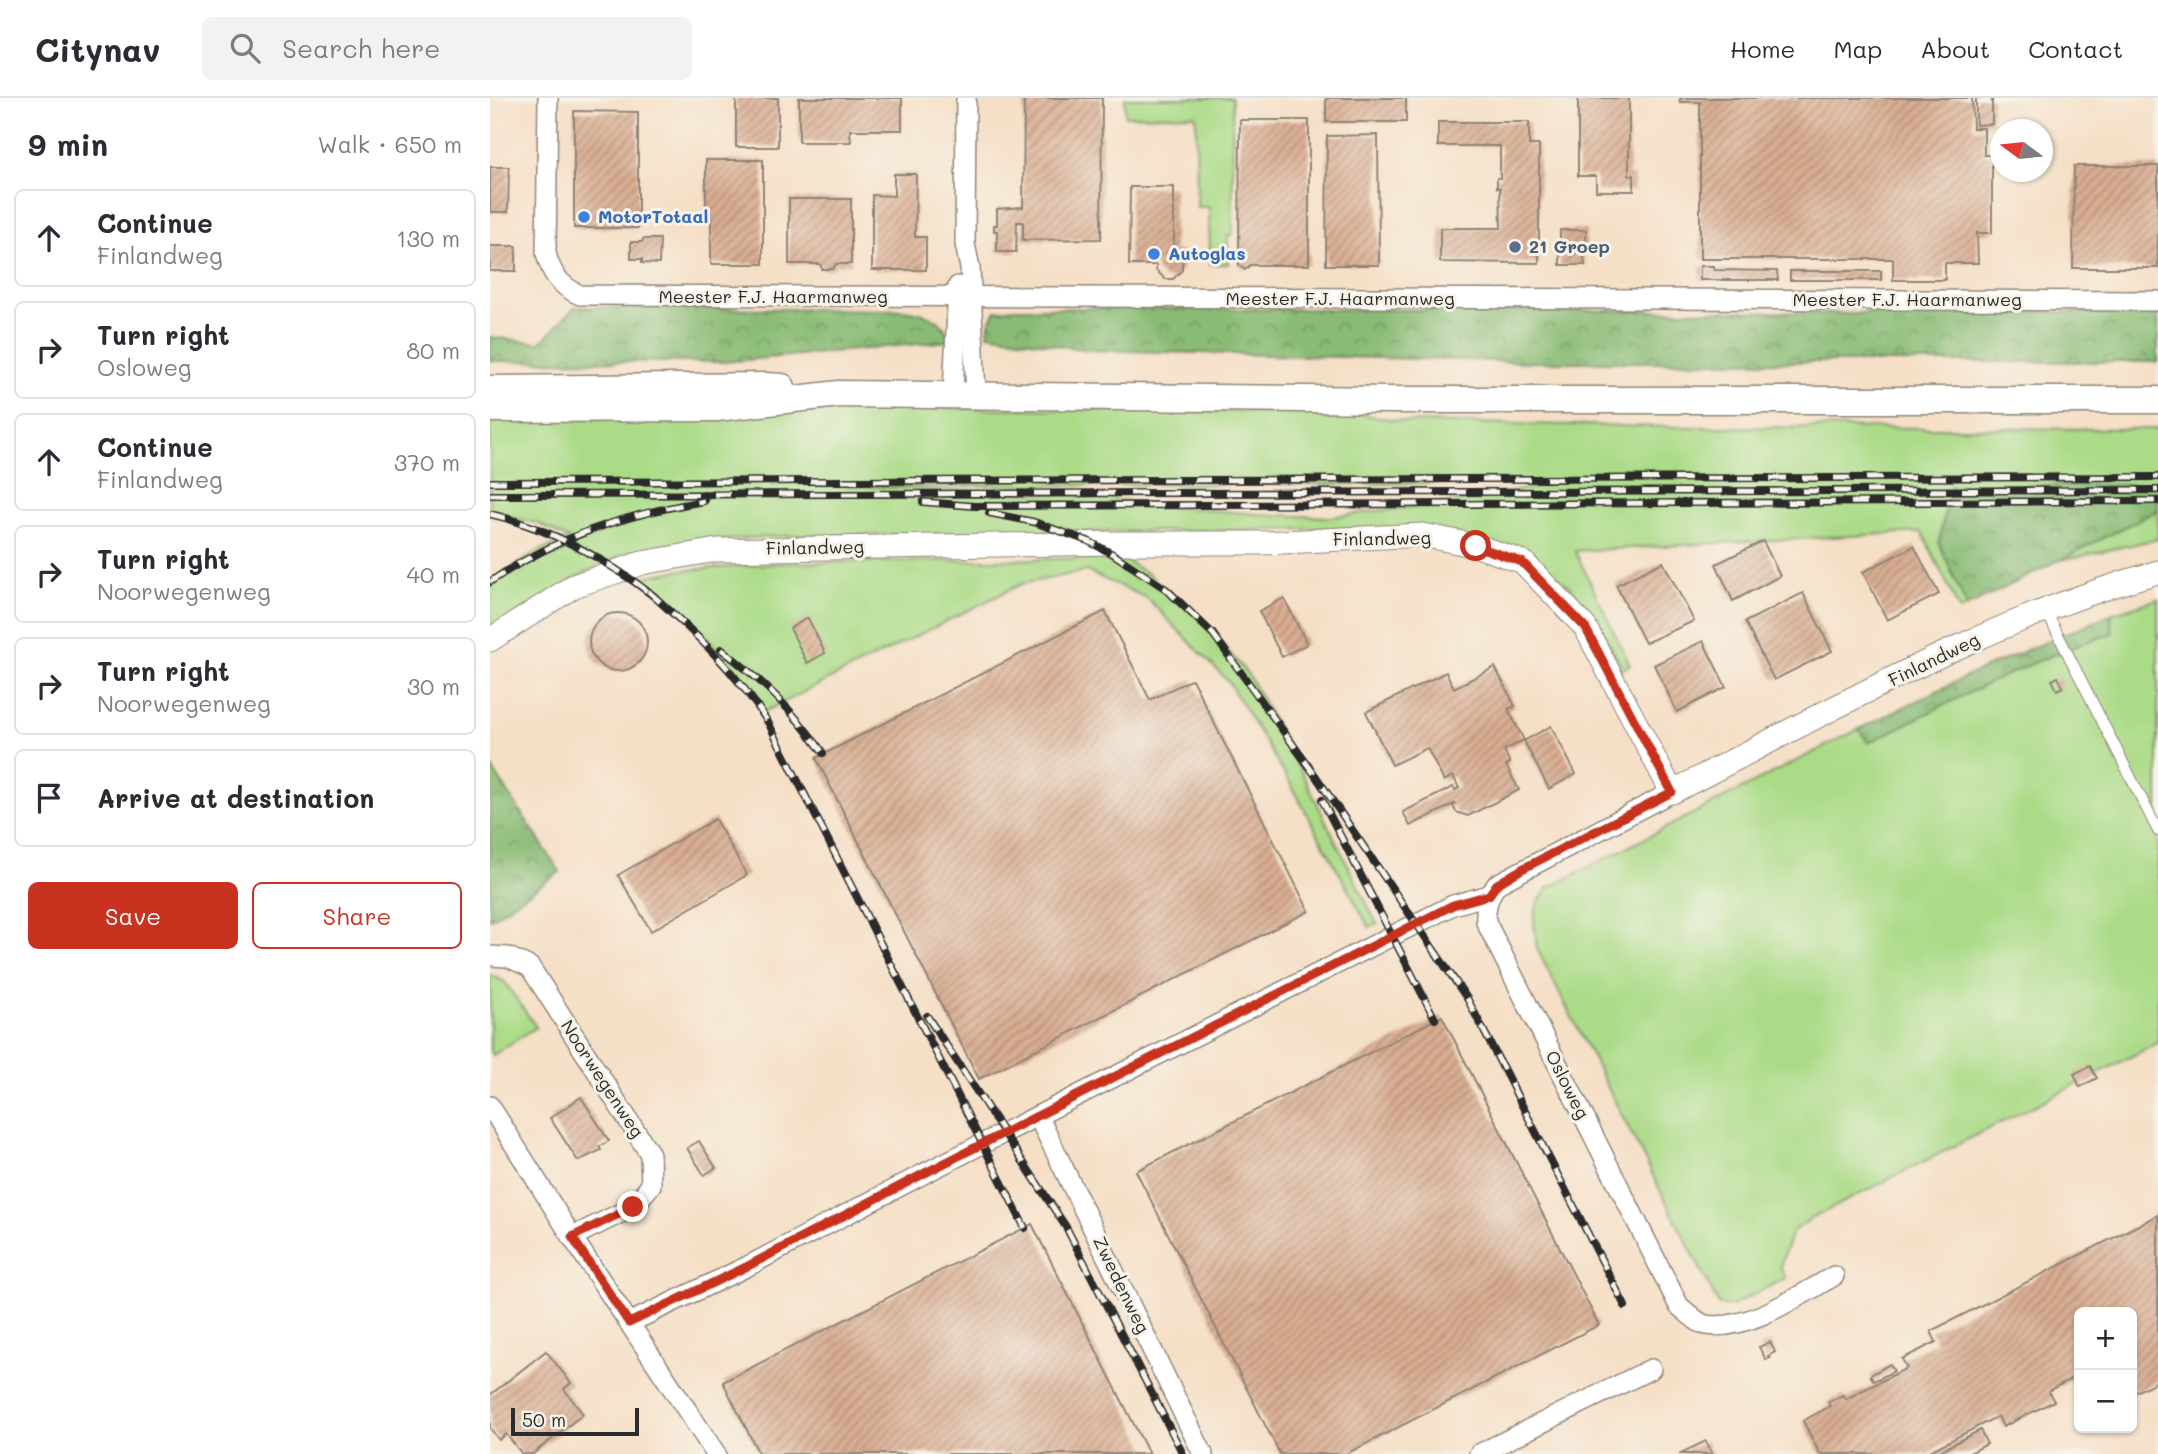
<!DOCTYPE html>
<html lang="en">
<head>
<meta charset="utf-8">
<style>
	:root { --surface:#fff; --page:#f2f2f3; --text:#2b2b33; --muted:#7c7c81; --line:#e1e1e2; --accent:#c8321e }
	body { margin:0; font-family:Mali,sans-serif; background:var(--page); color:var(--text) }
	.controls { position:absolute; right:21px; bottom:21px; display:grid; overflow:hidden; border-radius:10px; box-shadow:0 2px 5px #0004 }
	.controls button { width:63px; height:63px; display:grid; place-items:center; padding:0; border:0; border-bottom:2px solid var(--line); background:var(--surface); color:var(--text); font:35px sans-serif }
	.compass { position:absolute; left:1500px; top:21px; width:63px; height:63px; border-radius:50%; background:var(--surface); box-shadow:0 2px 5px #0004; rotate:285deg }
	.scale { position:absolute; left:21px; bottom:18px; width:128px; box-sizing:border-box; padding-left:7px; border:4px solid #2b2b2b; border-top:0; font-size:19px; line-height:24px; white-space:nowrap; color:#2b2b2b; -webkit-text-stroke:5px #f7f3e8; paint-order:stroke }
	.stop { position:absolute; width:21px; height:21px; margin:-16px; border:5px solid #c8321e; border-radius:50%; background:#fff }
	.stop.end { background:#c8321e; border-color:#fff; box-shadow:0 2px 7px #0008 }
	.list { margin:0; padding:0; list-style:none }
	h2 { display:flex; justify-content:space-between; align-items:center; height:91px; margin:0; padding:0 28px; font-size:30px }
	h2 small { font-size:23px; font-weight:400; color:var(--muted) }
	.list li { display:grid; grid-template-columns:46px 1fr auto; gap:21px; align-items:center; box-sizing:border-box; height:98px; margin:0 14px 14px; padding:0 14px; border:2px solid var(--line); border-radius:10px }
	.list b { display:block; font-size:26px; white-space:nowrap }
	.list p { margin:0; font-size:23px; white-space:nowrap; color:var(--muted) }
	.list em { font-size:23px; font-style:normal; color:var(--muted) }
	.actions { display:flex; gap:14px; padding:21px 28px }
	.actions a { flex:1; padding:16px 0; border:2px solid var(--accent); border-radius:10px; text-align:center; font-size:24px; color:var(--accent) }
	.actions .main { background:var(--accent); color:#fff }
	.icon { flex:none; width:38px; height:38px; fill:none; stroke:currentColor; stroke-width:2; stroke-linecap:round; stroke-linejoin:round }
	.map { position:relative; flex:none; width:1668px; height:1356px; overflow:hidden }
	header { display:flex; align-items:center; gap:42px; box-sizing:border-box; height:98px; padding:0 35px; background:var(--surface); border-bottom:2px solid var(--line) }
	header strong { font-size:33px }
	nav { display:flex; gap:38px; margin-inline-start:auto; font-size:24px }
	.search { width:490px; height:63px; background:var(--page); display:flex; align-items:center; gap:18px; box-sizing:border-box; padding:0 24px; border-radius:10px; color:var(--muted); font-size:26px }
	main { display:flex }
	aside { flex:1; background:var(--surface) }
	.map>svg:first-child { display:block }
	.grass { fill:#acdb88; stroke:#6c835a; stroke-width:2; fill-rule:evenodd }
	.forest { fill:url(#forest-crowns); stroke:#5a7350; stroke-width:2 }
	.building { fill:url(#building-hatch) }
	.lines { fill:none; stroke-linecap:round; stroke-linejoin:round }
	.service-casing { stroke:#908578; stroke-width:12 }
	.minor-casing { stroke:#908578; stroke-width:22 }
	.tertiary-casing { stroke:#908578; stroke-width:25 }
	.secondary-casing { stroke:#908578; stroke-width:29 }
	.service { stroke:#fff; stroke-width:10 }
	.minor { stroke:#fff; stroke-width:19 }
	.tertiary { stroke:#fff; stroke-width:23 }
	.secondary { stroke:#fff; stroke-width:26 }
	.rail-casing { stroke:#2b2b2b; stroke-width:8 }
	.rail { stroke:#f7f3e8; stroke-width:5; stroke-dasharray:16; stroke-linecap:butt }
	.route { stroke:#c8321e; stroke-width:9 }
	.shop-dot { fill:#3f7fe0; stroke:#f7f3e8; stroke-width:2.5 }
	.service-dot { fill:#5c6f8a; stroke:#f7f3e8; stroke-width:2.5 }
	.labels { text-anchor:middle; stroke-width:6; stroke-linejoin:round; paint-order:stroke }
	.shop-label { font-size:18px; font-weight:bold; fill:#366cbe; stroke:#f7f3e8; text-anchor:start }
	.service-label { font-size:18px; font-weight:bold; fill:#4e5e75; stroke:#f7f3e8; text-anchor:start }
	.street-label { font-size:18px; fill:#2b2b2b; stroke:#f7f3e8 }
</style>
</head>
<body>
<header>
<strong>Citynav</strong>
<div class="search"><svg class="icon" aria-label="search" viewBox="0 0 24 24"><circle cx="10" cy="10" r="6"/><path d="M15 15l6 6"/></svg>Search here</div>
<nav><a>Home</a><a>Map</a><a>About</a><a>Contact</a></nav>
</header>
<main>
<aside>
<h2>9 min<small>Walk · 650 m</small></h2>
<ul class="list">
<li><svg class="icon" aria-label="ahead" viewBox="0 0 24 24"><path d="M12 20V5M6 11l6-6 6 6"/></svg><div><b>Continue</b><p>Finlandweg</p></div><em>130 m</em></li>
<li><svg class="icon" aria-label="right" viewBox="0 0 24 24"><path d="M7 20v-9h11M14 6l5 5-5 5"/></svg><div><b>Turn right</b><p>Osloweg</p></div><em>80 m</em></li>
<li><svg class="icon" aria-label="ahead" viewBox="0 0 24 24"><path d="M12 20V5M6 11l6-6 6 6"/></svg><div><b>Continue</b><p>Finlandweg</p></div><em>370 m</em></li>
<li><svg class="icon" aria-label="right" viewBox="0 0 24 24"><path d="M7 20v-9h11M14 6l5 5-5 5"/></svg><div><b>Turn right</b><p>Noorwegenweg</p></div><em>40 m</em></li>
<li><svg class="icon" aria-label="right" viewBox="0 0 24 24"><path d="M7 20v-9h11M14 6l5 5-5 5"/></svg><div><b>Turn right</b><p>Noorwegenweg</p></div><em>30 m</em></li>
<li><svg class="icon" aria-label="arrive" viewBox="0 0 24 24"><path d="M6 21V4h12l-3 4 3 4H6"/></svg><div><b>Arrive at destination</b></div></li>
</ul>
<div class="actions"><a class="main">Save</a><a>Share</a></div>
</aside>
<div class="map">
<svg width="1668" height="1356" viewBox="0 0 1668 1356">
	<defs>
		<pattern id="forest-crowns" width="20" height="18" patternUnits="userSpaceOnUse" patternTransform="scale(1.75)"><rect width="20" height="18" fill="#89bb74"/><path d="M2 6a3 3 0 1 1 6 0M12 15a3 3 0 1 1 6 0" fill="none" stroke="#70985f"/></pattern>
		<pattern id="building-hatch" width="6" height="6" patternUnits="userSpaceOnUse" patternTransform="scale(1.75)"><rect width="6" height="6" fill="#d9ad92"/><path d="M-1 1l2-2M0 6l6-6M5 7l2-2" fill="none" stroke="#b08d77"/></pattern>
	</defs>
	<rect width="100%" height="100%" fill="#f7f3e8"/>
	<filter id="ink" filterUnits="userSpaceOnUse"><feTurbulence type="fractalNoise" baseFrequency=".0143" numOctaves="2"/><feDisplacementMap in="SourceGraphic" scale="14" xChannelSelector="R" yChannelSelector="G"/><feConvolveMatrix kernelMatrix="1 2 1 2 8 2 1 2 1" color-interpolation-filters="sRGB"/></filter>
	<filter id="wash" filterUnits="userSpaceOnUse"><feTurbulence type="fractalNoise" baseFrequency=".00686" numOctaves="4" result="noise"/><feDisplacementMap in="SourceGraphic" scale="28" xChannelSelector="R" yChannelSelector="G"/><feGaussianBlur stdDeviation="1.57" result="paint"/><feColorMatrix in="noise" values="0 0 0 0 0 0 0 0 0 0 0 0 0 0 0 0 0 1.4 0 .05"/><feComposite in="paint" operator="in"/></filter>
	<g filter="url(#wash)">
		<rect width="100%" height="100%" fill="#f5dfc6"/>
		<g class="grass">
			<path d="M635,0h107l1,137h-5v29h-18l-1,-57h-12l-1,-92 -71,1z"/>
			<path d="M362,309l502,6 51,9 274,5 479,2v56l-208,1 -11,57 28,64 -7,4 -38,-79 -347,19 55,114 -7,4 -20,-37 -33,-45 -36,-29 -148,-30 -607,8 -107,8 -41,7 -53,25 -88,54v-48l47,-30 32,-13 -32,-16 -47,-11v-92l214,-4zM965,384l93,3 -78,15 -140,17 -62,-2 -119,-10 -56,-10 -246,-9 532,-2z"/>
			<path d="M1668,412v29l-100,22z"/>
			<path d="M632,460l26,16 52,45 47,54 49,88 81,163 -8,3 -79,-144 -62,-102 -81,-83 -61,-27 -65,13 -257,128c-32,-53 -74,-100 -126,-134l37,-7 106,-8z"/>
			<path d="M1668,501v444l-346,175 -20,14 -12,34 6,12 -55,28 -12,-1 -182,-356c-3,-30 -8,-36 11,-61l311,-159 9,14c80,-39 160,-83 244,-110l-1,-19z"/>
			<path d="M0,877l14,6 32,46 -43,28 -3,-4z"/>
		</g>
		<g class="forest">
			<path d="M85,209l329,3c21,3 41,7 45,31l-224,21 -235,-1v-24l50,6z"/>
			<path d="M523,210l714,3 129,3 10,-2h292v50h-628l-442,-12 -100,-16 1,-11 7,-12z"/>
			<path d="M1668,387v25l-191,97 -28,-64 11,-57z"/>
			<path d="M1621,516l2,19c-85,27 -166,71 -245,110l-9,-14 119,-58z"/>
			<path d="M0,667l70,107 -70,47z"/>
		</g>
		<g id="blocks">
			<g class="building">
				<rect x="246" y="0" width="42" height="49"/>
				<path d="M309,0h103v32h-52l1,12h-52z"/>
				<path d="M534,0h78l-1,141 -78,1v-18h-6l-1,30h-19v-21h-3v-6h3v-16l26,-2z"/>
				<rect x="836" y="0" width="80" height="24"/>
				<path d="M1088,0h51v77h5v16h-38v-15h-18z"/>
				<path d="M1190,0h292l1,30h11v27h8v78h-15l1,30h-33v17h-52v-21h-193v-157h-20z"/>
				<path d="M1486,0h16v26l-16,1z"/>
				<path d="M84,13l64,1v116h-64z"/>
				<path d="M750,22h69v145h-59l-5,5 -6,-5z"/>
				<path d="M948,24h91v23h10v118l-99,-1v-34h61l-1,-40h-3v-10h3v-32h-62z"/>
				<path d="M888,37l1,130h-53l1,-129z"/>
				<path d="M216,62h57v104h-52v-52h-5z"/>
				<path d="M1584,68h84v102h-85z"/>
				<path d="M0,69h19l-1,45h-18z"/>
				<path d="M404,76h22l-1,63h11v33h-54v-75l22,1z"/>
				<path d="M640,89h44v64h8v19l-9,9h-8l-9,-9v-5h-27z"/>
				<path d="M299,101h62v65h-15l-3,5h-11l-2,-5h-31z"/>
				<path d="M1070,132h26v18l-3,1 2,16h-25z"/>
				<path d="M153,141h17l-1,25 -17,-1v-4h-11v-17h11z"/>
				<rect x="0" y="148" width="26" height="25"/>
				<path d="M1210,168h14v4l63,1 1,9h-78z"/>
				<rect x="1300" y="173" width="91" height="9"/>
				<path d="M1273,443l17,35 -47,25 -17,-37z"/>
				<path d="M1424,448l25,48 -52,26 -24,-48z"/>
				<path d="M1173,464l31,59 -49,22 -29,-58z"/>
				<path d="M1313,495l29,58 -58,29 -29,-58z"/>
				<path d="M794,500l23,46 -25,13 -23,-46z"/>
				<path d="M615,513l45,89 42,-21 117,232 -330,168 -163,-321z"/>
				<circle cx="128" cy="544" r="29"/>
				<path d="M318,520l17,35 -18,10 -17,-35z"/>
				<path d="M1213,543l23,46 -49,25 -23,-47z"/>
				<path d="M1005,569l20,39 -7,3 16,31 -20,10 6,13 -4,2 13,25 -51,26 -12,-4 -3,-6 3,-3 -46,23 -7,-14 50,-25 2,3 4,-2 -6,-12 -9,5 -17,-33 -35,17 -26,-53 80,-40 8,16z"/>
				<path d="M1568,579l5,10 -6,3 -5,-10z"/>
				<path d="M1061,628l25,48 -27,15 -25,-48z"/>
				<path d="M225,721l32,56 -96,56 -33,-56z"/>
				<path d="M952,918l157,309 -253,129h-66l-144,-283z"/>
				<path d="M1600,968l7,12 -17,9 -6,-13z"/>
				<path d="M91,999l28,44 -10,6 2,3 -23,11 -28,-43z"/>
				<path d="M209,1043l17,27 -12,7 -17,-27z"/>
				<path d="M1668,1117v166l-22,11 -4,-9v-71h-53v63l-31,16 6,10 -51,26 -5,-11 -68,35 2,3h-112l-17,-33 27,-15 -2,-4 15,-7 3,4 61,-31 -5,-9 34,-17 -5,-11z"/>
				<path d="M542,1126l117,230h-390l-36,-72z"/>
				<path d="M1280,1244l5,10 -7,4 2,2 -4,2 -7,-13z"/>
				<path d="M56,1253l25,32 -7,6 19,25 -50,40h-11l-16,-20 -7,6 -9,-12v-33z"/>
				<path d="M1400,1266l4,7 -20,10 -4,-6z"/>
				<path d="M1490,1332l7,14 -19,10h-34z"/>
				<path d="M1216,1343l6,13h-33z"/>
			</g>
		</g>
	</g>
	<g filter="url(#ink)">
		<use href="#blocks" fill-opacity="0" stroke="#908578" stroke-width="2"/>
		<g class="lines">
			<defs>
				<path id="service" d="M1555,511l113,222"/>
				<g id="minor">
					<path d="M58,0l-2,155c5,21 14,33 34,42l1578,6"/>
					<path d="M476,0l-1,146 5,24 6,127"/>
					<path d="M463,297l5,-109"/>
					<path d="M1182,694l-175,92c-9,13 -12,23 -11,38l193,384c8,6 18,17 27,19 40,7 94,-30 128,-49"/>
					<path d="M0,858l18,1 22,10 120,187 1,31 -18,22 -61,30"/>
					<path d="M0,1008l82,131 144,217"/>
					<path d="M548,1018l165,338"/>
					<path d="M139,1225l119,-57 179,-94 526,-267 36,-10"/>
					<path d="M989,1356l172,-85"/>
				</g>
				<path id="tertiary" d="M0,542l84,-54 68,-23 75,-13 398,-7h148l160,-8 54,11 46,16 62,65 87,165c158,-81 315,-172 486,-220"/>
				<g id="secondary">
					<path d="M0,291l276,-3 16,1"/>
					<path d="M0,311l227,-1 122,-14 552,6h767"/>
				</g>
			</defs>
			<use href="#service" class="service-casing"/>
			<use href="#minor" class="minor-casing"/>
			<use href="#tertiary" class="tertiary-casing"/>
			<use href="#secondary" class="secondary-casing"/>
			<use href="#service" class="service"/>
			<use href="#minor" class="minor"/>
			<use href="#tertiary" class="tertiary"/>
			<use href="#secondary" class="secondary"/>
			<defs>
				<g id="rail">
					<path d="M0,384l1668,-5"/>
					<path d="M0,397l1668,-5"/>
					<path d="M433,404l51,4 1184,-5"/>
					<path d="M499,415l45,9 54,19 25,13 53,35 47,45 102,141 153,225 157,306"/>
					<path d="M0,416c60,14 117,46 165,83"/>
					<path d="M0,484c65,-45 137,-68 214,-81"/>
					<path d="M158,493c46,41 88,80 121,133l256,504"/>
					<path d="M231,551c43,33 71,60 102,104"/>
					<path d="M832,702l113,219"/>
					<path d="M437,918l139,211 117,227"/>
				</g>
			</defs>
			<use href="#rail" class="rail-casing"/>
			<use href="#rail" class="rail"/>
		</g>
	</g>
	<g class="lines" filter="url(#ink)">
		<path class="route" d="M143,1109l-61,30 57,86 119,-57 179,-94 526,-267 36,-10 8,-11 25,-15 150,-77 -87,-165 -63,-65 -46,-16"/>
	</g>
	<g class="shop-dot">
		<circle cx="94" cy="119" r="7"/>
		<circle cx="664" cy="156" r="7"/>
	</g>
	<circle class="service-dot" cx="1025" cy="149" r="7"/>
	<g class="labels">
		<g class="shop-label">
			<text x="108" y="125">MotorTotaal</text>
			<text x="678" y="162">Autoglas</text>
		</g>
		<g class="service-label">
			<text x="1039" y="155">21 Groep</text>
		</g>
		<g class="street-label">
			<text x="283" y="205">Meester F.J. Haarmanweg</text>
			<text x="850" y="207">Meester F.J. Haarmanweg</text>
			<text x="1417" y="208">Meester F.J. Haarmanweg</text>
			<text transform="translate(892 441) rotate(-1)" y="6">Finlandweg</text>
			<text transform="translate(325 450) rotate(-1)" y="6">Finlandweg</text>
			<text transform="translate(1444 562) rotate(-26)" y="6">Finlandweg</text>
			<text transform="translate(112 981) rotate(57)" y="6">Noorwegenweg</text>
			<text transform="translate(1077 987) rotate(63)" y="6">Osloweg</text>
			<text transform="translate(631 1187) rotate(64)" y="6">Zwedenweg</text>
		</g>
	</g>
</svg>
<div class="controls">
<button>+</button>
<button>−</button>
</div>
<svg class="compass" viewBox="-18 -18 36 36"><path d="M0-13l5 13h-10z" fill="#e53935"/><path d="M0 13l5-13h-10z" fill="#7c7c81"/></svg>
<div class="scale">50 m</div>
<div class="stop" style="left:986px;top:448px"></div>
<div class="stop end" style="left:143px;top:1109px"></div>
</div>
</main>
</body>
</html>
